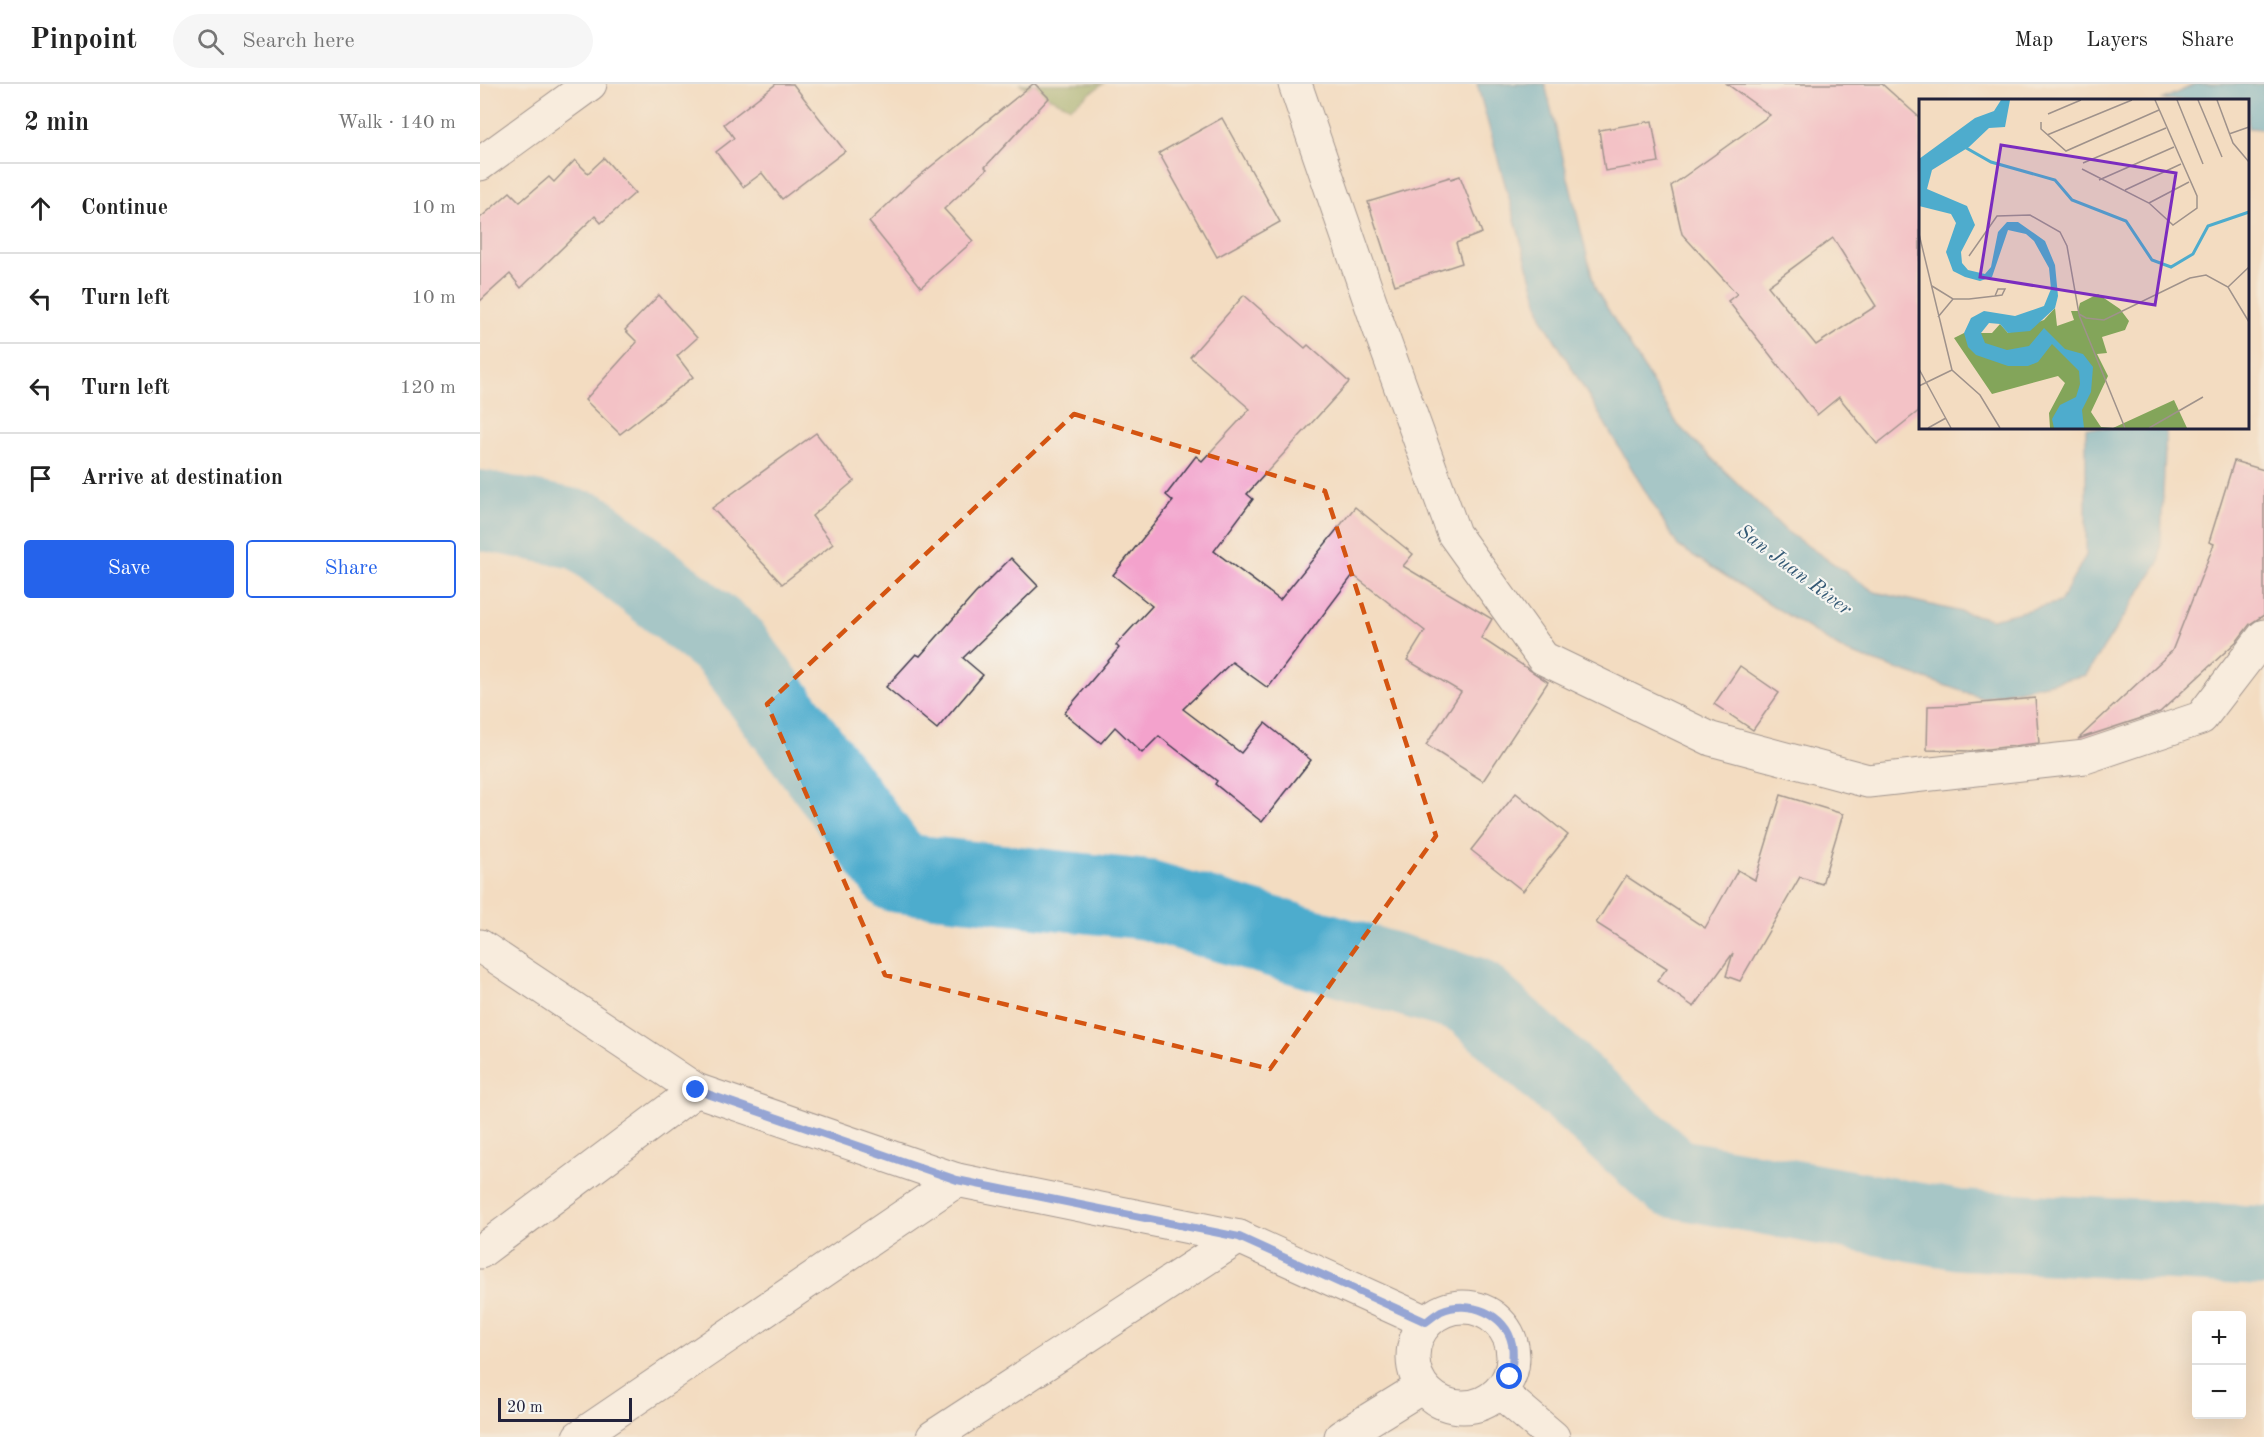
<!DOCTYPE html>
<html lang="en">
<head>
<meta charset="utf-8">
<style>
	:root { --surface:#fff; --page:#f6f6f6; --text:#222; --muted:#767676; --line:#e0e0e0; --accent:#2563eb }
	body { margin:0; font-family:"Old Standard TT",serif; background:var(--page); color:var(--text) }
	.controls { position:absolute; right:18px; bottom:18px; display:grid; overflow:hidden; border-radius:6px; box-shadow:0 6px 24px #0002 }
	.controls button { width:54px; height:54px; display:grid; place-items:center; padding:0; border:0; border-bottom:2px solid var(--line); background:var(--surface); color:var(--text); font:30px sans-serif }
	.scale { position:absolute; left:18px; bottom:15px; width:134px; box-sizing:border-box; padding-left:6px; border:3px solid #22223b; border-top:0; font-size:16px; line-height:21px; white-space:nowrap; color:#22223b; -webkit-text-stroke:4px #f6f6f2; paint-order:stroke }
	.stop { position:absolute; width:18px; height:18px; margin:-14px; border:4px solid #2563eb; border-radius:50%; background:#fff }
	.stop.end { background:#2563eb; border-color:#fff; box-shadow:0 2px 6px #0008 }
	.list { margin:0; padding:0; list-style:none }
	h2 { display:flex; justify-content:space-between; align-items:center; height:78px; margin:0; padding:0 24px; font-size:26px }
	h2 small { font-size:20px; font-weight:400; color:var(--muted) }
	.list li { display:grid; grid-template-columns:39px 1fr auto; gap:18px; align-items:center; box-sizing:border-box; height:90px; padding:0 24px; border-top:2px solid var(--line) }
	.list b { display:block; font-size:22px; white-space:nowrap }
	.list em { font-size:20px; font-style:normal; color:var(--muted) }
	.actions { display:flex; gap:12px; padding:18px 24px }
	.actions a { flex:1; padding:14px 0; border:2px solid var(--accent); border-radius:6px; text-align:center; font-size:21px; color:var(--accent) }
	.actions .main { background:var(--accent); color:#fff }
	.icon { flex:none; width:33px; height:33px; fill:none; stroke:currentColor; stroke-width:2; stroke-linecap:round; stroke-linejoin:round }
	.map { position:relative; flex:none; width:1784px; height:1353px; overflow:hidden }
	header { display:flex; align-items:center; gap:36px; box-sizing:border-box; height:84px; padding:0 30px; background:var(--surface); border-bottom:2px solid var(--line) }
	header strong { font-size:28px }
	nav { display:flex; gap:33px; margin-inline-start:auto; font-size:21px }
	.search { width:420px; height:54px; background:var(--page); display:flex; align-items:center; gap:15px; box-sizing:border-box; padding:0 21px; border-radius:33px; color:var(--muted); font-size:22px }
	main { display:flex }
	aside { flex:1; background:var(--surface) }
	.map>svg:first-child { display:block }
	.forest { fill:#83a55a; stroke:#52644a; stroke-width:1.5 }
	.water { fill:#4eaccd; stroke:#386784; stroke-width:1.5 }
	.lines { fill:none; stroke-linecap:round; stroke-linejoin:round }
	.river { stroke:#4eaccd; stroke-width:80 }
	.building { fill:#f3a2cc; fill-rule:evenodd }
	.street-casing { stroke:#413e4f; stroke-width:35 }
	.street { stroke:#fff; stroke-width:33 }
	.route { stroke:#2563eb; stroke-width:8 }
	.marked { fill:none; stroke:#d45411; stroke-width:4.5; stroke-dasharray:12 8; stroke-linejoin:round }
	.labels { text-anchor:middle; stroke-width:4.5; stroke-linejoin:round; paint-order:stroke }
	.water-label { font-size:20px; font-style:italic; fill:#345975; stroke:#f6f6f2 }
	.inset-river { fill:none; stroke:#4eaccd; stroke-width:3 }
	.inset-road { fill:none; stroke:#9f928b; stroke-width:1.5 }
	.view { fill:#7b2cbf; fill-opacity:0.15; stroke:#7b2cbf; stroke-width:3 }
	.inset-edge { fill:none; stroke:#22223b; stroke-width:3 }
</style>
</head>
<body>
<header>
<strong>Pinpoint</strong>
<div class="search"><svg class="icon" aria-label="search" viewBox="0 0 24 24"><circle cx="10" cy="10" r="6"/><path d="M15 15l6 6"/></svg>Search here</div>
<nav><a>Map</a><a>Layers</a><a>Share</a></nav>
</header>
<main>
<aside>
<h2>2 min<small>Walk · 140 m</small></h2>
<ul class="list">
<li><svg class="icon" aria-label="ahead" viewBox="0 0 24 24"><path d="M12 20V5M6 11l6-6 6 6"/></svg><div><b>Continue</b></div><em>10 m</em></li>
<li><svg class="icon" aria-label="left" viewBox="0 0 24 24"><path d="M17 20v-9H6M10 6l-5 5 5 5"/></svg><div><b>Turn left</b></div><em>10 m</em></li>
<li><svg class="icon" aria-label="left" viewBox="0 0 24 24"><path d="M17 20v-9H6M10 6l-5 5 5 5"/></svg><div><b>Turn left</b></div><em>120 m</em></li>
<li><svg class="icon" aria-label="arrive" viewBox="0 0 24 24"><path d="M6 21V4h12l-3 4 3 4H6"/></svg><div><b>Arrive at destination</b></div></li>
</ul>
<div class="actions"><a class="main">Save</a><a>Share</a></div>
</aside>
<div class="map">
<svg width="1784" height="1353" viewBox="0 0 1784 1353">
	<rect width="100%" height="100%" fill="#f6f6f2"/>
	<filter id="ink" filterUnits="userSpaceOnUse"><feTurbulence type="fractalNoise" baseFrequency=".0167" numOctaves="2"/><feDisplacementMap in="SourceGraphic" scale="12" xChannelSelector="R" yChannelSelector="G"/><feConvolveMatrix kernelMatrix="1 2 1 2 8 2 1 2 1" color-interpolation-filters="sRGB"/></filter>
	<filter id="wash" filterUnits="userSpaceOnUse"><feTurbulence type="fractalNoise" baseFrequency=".008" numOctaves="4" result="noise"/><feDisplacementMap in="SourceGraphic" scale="24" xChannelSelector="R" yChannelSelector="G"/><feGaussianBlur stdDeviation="1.35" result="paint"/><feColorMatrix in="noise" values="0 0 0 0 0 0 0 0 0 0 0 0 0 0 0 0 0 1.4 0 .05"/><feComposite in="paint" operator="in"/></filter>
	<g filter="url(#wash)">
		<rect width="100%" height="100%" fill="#f3dcc1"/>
		<path class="forest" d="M539,0h84l-32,23z"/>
		<g class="water">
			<path d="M997,0h68l50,204 83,137 108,106 89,61 117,27 68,-17 26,-47v-127h80l-6,133 -74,114 -104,23 -136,-46 -168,-106 -135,-226z"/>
			<path d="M1716,0h68v45l-16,-1v-28h-87z"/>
		</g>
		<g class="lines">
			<path class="river" d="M0,426l105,21 143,113 170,229 250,27 324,96 201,182 286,52 305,16"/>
		</g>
		<g id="blocks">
			<g class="building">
				<path d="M296,0h17l52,67 -63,48 -20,-26 -19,14 -27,-35 18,-14 -10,-14z"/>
				<path d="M553,0h2l14,14 -64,69 2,2 -43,40 29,32 -52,46 -52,-65 39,-37z"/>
				<path d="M1247,0h155l38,34v292l-43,34 -38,-47 -22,18 -89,-114 9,-7 -55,-60 -11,-48 99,-71zM1353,154l43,68 -60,39 -48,-59z"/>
				<path d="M742,34l58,104 -63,35 -58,-104z"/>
				<path d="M1172,37l7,41 -54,9 -6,-41z"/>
				<path d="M124,74l31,35 -34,30 -6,-7 -74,72 -11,-14 -30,27v-83l30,-26 10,10 29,-25 5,5 21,-22 13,13z"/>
				<path d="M980,92l22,57 -26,10 6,20 -67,22 -27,-83 82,-25 1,2z"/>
				<path d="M179,211l38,43 -20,18 16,21 -73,57 -35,-34 52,-58 -12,-12z"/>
				<path d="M764,211l61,53 3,-3 41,37 -102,112 6,5 -39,52 66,49 75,-93 58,47 -10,12 89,53 -11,19 67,44 -65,99 -57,-36 35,-53 -54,-32 18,-29 -72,-56 -85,113 -36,-26 -49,47 58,44 24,-30 46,37 -49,62 -47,-38 2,-3 -58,-45 -17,17 -27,-26 -14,16 -37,-30 55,-65 -3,-3 36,-39 -39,-31 60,-74 -7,-6 30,-39 6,5 48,-52 -60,-52z"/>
				<path d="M336,349l38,48 -42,35 21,28 -51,40 -70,-76z"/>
				<path d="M1754,377l30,9v145l-14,9 -13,17 -77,71 -82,27 94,-88 42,-107 -5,-2z"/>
				<path d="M531,474l27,28 -75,72 20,17 -46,54 -51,-42 30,-33 4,2 55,-62z"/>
				<path d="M1260,582l39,27 -26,37 -39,-26z"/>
				<path d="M1555,614l4,45 -68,8 -44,-1 1,-44 31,-1z"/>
				<path d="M1036,709l52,42 -45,56 -52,-41z"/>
				<path d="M1301,711l62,19 -21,70 -22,-7 -60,104 -14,-5 7,-23 -39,54 -37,-26 10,-13 -71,-45 30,-47 79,52 33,-58 17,10z"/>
			</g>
		</g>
	</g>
	<g filter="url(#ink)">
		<use href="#blocks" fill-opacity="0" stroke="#413e4f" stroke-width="1.5"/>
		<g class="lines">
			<defs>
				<g id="street">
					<path d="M815,0l85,246 74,204 89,124 168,81 157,42 217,-24 116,-39 63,-82"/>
					<path d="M0,80l110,-80"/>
					<path d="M0,862l216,144 261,90 282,57 187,85"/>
					<path d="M0,1168l216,-162"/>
					<circle cx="983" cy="1273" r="50"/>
					<path d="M1020,1308l53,45"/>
					<path d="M99,1353l378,-257"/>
					<path d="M453,1353l306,-200"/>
					<path d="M861,1353l81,-50"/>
				</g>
			</defs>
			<use href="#street" class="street-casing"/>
			<use href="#street" class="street"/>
		</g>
	</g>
	<g class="lines" filter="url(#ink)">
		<path class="route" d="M216,1006l261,90 282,57 187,85c5,-4 10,-8 15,-11 28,-12 65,3 71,33 2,12 0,21 -2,33"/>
	</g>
	<path d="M0 0H1784V1353H0ZM594,330l251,77 111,345 -166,233 -385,-94 -118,-271z" fill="#f3dcc1" fill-opacity=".55" fill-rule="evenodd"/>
	<path class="marked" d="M594,330l251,77 111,345 -166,233 -385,-94 -118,-271z"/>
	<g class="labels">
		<g class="water-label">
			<text transform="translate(1315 485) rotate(37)" y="7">San Juan River</text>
		</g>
	</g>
	<g transform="translate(1439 15)">
		<rect width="330" height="330" fill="#f3dcc1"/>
		<path d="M179,195l22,15 9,12 -4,9 -23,7 5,16 -10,1 11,22 -17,36 10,15 12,1 61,-28 13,28h-137l-1,-15 16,-30 -7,-7 -66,18 -38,-56 10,-5h28l8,-9 8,9 36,-13 11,-12 2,18 17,-6 -3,-9h7l2,-8z" fill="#83a55a"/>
		<path d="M82,1h9l-5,27 -16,1 -20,19 -37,23 -5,19 40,17 8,19 -14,27 1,11 6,7 17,4 6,-7 7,-35 9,-10h11l27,19 10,24 3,31 -3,12 -25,23 -22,2 -8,-9 -11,-1 -8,10 4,10 22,7 22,-4 15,-18 21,21 18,5 10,13 -2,25 -9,18 2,18h-30l-2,-9 8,-14 16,-8 4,-13 -1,-13 -27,-27 -14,18 -10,4h-20l-32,-11 -8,-8 -4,-14 7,-15 13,-7 31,5 29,-10 7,-17 -2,-21 -15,-27 -8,-7 -18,-4 -16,47 -12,4 -15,-4 -12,-6 -7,-19 10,-29 -5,-9 -32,-8v-47l56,-41 19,-7z" fill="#4eaccd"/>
		<path class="inset-river" d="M42,46l30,17 64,18 17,20 54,21 26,39 19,7 22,-13 15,-28 41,-14"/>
		<path class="inset-road" d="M258,1l26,64M279,1l24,57M298,1l16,43 16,19M129,15l33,-14M122,23v7l25,22 93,-41M310,35l20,-7M128,36l85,-35M164,64l83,-35M163,70l67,34 24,22 24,-17v-12l-42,-96M180,81l75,-33M206,91l56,-26M230,104l40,-21M0,135l33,136 28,25 20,33M50,157l28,-40 33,-1 30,17 7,14 12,68 7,4 18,2 86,-42 16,-3 22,12 21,35M13,187l21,13h16l26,-3 7,-1 3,-6h-7l-3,7M309,188l21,-20M160,216l46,113M19,218l15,-18M0,270l32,59M0,287l33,-16M9,329l18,-10M230,329l54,-31"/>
		<path class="view" d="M82,46l175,28 -21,132 -175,-28z"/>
		<rect width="330" height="330" class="inset-edge"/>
	</g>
</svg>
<div class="controls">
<button>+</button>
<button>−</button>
</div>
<div class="scale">20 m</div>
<div class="stop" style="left:1030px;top:1293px"></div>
<div class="stop end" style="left:216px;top:1006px"></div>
</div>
</main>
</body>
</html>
